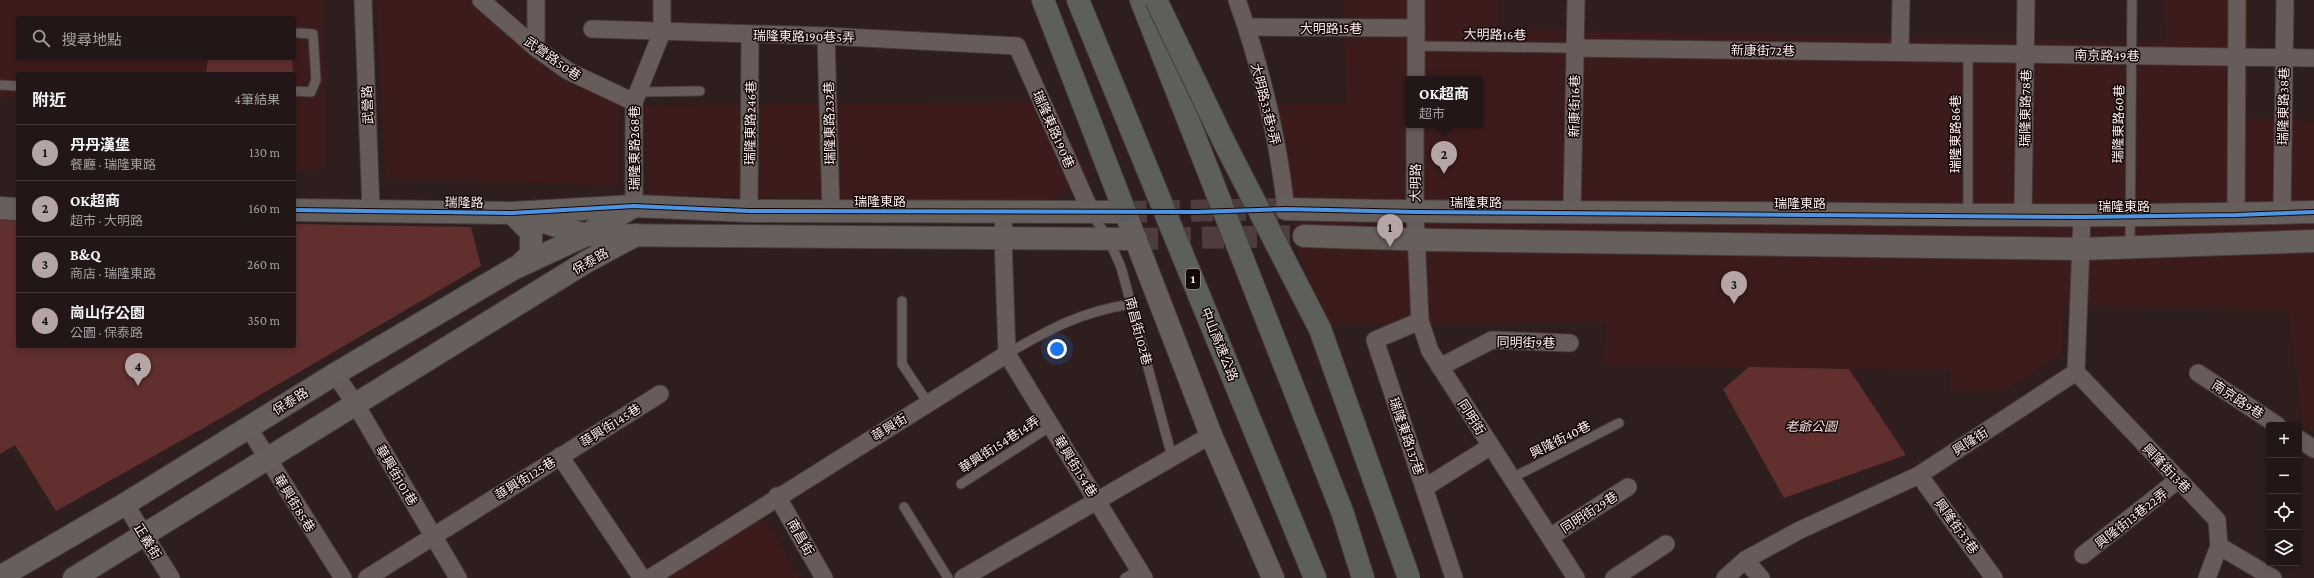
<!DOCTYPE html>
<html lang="zh-TW">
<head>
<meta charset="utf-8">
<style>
	:root { --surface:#221716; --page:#2a201f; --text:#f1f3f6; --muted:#a29fa1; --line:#3f3635; --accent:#b5a5a4 }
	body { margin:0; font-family:"Crimson Pro","Noto Sans TC",serif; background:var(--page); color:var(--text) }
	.controls { position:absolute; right:12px; bottom:12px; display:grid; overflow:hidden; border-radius:4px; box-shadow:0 2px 6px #0003 }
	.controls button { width:36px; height:36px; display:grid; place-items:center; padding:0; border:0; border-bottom:1px solid var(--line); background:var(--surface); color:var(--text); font:20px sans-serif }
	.you { position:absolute; left:1057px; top:349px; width:14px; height:14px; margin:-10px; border:3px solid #fff; border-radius:50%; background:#1a73e8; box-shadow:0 0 0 6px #1a73e833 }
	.badge { display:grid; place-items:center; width:26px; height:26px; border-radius:50%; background:var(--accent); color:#111; font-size:13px; font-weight:700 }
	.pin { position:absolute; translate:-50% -33px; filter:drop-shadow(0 1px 2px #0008) }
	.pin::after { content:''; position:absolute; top:21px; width:14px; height:12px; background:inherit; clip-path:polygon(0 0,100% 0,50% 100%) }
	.popup { position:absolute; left:1405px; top:76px; width:78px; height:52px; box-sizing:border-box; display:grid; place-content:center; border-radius:4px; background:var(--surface); filter:drop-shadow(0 1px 3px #0005); font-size:13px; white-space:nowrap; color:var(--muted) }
	.popup b { font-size:15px; color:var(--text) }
	.popup::after { content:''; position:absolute; left:50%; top:100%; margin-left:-8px; border:8px solid transparent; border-top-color:var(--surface) }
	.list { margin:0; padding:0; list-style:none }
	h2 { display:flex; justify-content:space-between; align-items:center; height:52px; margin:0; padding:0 16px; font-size:17px }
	h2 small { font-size:13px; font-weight:400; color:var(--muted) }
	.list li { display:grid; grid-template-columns:26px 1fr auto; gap:12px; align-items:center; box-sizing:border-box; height:56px; padding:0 16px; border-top:1px solid var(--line) }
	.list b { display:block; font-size:15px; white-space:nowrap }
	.list p { margin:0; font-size:13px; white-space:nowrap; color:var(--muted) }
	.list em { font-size:13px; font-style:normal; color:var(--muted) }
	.icon { flex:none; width:22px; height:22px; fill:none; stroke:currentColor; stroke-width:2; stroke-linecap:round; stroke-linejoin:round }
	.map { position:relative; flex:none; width:2314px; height:578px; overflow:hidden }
	.search { position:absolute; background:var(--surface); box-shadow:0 2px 6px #0003; left:16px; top:16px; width:280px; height:44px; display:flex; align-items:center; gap:10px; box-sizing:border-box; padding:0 14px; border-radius:4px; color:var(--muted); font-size:15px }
	.panel { position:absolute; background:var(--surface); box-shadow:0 2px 6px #0003; left:16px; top:72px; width:280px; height:276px; border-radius:4px }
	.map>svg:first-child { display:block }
	.built { fill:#3c1c1b; fill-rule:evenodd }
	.green { fill:#602f2e }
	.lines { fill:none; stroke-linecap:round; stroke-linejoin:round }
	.secondary-tunnel { stroke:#4d3e3d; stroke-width:22; stroke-dasharray:22 11; stroke-linecap:butt }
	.lane-casing { stroke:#473b3b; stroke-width:11 }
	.street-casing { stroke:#473b3b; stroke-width:19 }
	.secondary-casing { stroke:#473b3b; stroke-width:24 }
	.highway-casing { stroke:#473b3b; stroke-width:24 }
	.lane { stroke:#685c5b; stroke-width:9 }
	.street { stroke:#685c5b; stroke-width:17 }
	.secondary { stroke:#665f5c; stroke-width:22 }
	.highway { stroke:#5d605a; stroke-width:22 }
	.highway-bridge-casing { stroke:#473b3b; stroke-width:24; stroke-linecap:butt }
	.highway-bridge { stroke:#5d605a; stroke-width:22 }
	.cycleway-casing { stroke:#130807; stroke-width:6 }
	.cycleway { stroke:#4d94e3; stroke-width:4 }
	.labels { text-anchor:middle; stroke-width:3; stroke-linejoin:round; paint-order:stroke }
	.shield { fill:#130807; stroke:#b7a8a7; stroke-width:1 }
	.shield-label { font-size:12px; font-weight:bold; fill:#fdedec }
	.street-label { font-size:13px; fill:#fdedec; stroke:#130807 }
	.park-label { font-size:13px; font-style:italic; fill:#f1dad8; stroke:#130807 }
</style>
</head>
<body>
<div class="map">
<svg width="2314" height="578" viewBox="0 0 2314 578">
	<rect width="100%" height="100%" fill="#2e1f1e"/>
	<g class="built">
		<path d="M0,0h324l2,169 -32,1v-96h-276v23h-18zM18,18h276v40h-276z"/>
		<path d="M376,0h94l67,59 83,43 -2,84 -233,-8z"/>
		<path d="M1343,0h154v29l668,13 -1,-42h85l-1,118 66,3v312l-11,-8 -15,-115 -224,-5 -2,49 -56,36 -55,1 -2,-21 -346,-5 3,-43 -280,2 -28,-72 -20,-148 68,-1zM1408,79h72v46h-72z"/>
		<path d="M1051,102l39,76 -43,24 -399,-7 -4,-90z"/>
		<path d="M765,517l34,61h-131z"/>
	</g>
	<g class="green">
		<path d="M208,58h84l1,16h-87z"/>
		<path d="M0,218l18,1v127h276v-122l177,3 10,39 -274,160 -151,85 -41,-66 -15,9z"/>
		<path d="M1749,367l100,2 57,86 -122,43 -61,-109z"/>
	</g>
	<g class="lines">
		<g class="secondary-tunnel">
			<path d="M1125,212l161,-3"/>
			<path d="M1136,239l168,-3"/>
		</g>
		<defs>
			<g id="lane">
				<path d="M1416,46l158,2"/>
				<path d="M0,85l18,1"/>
				<path d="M294,91l17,1 5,-12 -3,-46 -15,-1"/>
				<path d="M637,92l63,-1"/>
				<path d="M1091,213l17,25 13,29 51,190"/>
				<path d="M1968,215v-162"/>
				<path d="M2130,247l2,-247"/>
				<path d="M902,301v63l26,39"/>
				<path d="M1007,354c44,-26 74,-42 124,-50"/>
				<path d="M1512,478l107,-55"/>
				<path d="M961,484l90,-58"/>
				<path d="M904,507l44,71"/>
				<path d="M1125,578l14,-8"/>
			</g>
			<g id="street">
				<path d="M363,0l8,210"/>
				<path d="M481,0l55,48 32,23 66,31"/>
				<path d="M1237,0c24,67 41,139 49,209"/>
				<path d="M1247,27l169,1"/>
				<path d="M592,29l234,7 191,10 74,166"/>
				<path d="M826,36l5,175"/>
				<path d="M536,48v-48"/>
				<path d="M1574,48l740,10"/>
				<path d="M1900,52l1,-52"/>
				<path d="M1416,79v-79"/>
				<path d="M1415,125v87l5,109 10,30 146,227"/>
				<path d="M634,206v-104l28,-70v-32"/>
				<path d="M749,211l1,-176"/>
				<path d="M1572,212l4,-212"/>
				<path d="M2282,213l3,-213"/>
				<path d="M2023,215l3,-215"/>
				<path d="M2236,215l1,-215"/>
				<path d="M1420,321l-45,19 79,238"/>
				<path d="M1007,354l137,224"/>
				<path d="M1440,367l52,-27 78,3"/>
				<path d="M2076,372l141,148 2,26 -12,32"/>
				<path d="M2198,373l79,52"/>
				<path d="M335,374l21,31 102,173"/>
				<path d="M248,427l95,151"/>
				<path d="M2299,439l15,10"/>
				<path d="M560,456l82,122"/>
				<path d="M1919,475l75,103"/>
				<path d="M1424,488l67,-42"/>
				<path d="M777,496l47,82"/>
				<path d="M125,504l46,74"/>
				<path d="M1550,537l78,-50"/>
				<path d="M2219,546l54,32"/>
				<path d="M2083,555l95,-75"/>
				<path d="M1745,560l16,18"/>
				<path d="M367,578l293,-184"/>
				<path d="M650,578l357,-224 -4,-116 1,-27"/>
				<path d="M963,578l248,-143"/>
				<path d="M1614,578l52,-34"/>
				<path d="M1725,578l20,-18 53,-29 121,-56 157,-103 6,-155"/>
			</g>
			<g id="secondary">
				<path d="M0,208l18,1"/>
				<path d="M1286,209c156,4 313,3 470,4 186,2 372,4 558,-1"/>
				<path d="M294,210l218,3 122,-7 115,5 376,1 86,223 62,143"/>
				<path d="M512,213l19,19v22l-11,11"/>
				<path d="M527,217l59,18 550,4"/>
				<path d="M1304,236l129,4 648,9 233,-8"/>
				<path d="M0,577l125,-73 210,-130 178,-105 73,-34 45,-27"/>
				<path d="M74,578l512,-316 50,-27"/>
			</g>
			<g id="highway">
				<path d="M1043,0l82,212"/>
				<path d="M1078,0l237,578"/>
				<path d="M1141,0l202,514 20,64"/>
			</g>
		</defs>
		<use href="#lane" class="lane-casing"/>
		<use href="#street" class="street-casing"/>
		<use href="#secondary" class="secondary-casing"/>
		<use href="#highway" class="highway-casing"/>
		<use href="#lane" class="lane"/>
		<use href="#street" class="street"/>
		<use href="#secondary" class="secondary"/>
		<use href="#highway" class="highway"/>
		<defs>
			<path id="highway-bridge" d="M1156,0l69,144 95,185 89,249"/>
		</defs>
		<use href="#highway-bridge" class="highway-bridge-casing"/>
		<use href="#highway-bridge" class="highway-bridge"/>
		<defs>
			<path id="cycleway" d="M294,210l218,3 122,-7 115,5 449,1 88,-3 129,3 667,5 154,-2 78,-3"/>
		</defs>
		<use href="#cycleway" class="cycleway-casing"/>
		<use href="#cycleway" class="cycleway"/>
	</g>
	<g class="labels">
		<rect class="shield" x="1186" y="269" width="14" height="20" rx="3"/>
		<g class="shield-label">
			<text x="1193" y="283">1</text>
		</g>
		<g class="street-label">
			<text x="1331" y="33">大明路15巷</text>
			<text transform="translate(1495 34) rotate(1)" y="5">大明路16巷</text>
			<text transform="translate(804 36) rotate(1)" y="5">瑞隆東路190巷5弄</text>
			<text transform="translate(1763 50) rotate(1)" y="5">新康街72巷</text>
			<text transform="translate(2107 55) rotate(1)" y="5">南京路49巷</text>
			<text transform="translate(553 58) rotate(35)" y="5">武營路50巷</text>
			<text transform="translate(1266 104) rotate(76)" y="5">大明路33巷9弄</text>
			<text transform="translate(367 105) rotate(-92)" y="5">武營路</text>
			<text transform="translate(1574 106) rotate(-89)" y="5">新康街16巷</text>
			<text transform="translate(2283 106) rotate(-89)" y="5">瑞隆東路38巷</text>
			<text transform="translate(2025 108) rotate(-89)" y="5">瑞隆東路78巷</text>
			<text transform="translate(750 123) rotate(-89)" y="5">瑞隆東路246巷</text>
			<text transform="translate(829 123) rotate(-91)" y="5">瑞隆東路232巷</text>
			<text transform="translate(2118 124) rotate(-89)" y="5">瑞隆東路60巷</text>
			<text transform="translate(1054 129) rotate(66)" y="5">瑞隆東路190巷</text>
			<text transform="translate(1955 134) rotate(-90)" y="5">瑞隆東路86巷</text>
			<text transform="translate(634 148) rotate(-90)" y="5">瑞隆東路268巷</text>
			<text transform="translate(1415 183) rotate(-89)" y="5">大明路</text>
			<text x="880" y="206">瑞隆東路</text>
			<text transform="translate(464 202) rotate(1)" y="5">瑞隆路</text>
			<text x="1476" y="207">瑞隆東路</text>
			<text x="1800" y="208">瑞隆東路</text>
			<text x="2124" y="211">瑞隆東路</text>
			<text transform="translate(590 261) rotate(-30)" y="5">保泰路</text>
			<text transform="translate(1139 331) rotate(75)" y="5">南昌街102巷</text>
			<text transform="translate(1526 342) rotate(1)" y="5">同明街9巷</text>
			<text transform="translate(1220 344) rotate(68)" y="5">中山高速公路</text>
			<text transform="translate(2238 399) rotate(33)" y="5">南京路9巷</text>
			<text transform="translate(290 401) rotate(-32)" y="5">保泰路</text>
			<text transform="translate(1472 417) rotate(57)" y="5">同明街</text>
			<text transform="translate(610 425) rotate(-32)" y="5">華興街145巷</text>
			<text transform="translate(889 427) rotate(-32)" y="5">華興街</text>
			<text transform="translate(1407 436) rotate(71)" y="5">瑞隆東路137巷</text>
			<text transform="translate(1560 439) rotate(-27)" y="5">興隆街40巷</text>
			<text transform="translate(1970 441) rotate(-33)" y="5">興隆街</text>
			<text transform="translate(999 444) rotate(-33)" y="5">華興街154巷14弄</text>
			<text transform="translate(1076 466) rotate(58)" y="5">華興街154巷</text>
			<text transform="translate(2167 468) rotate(46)" y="5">興隆街13巷</text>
			<text transform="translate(397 475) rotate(59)" y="5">華興街101巷</text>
			<text transform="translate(525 478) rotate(-32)" y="5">華興街125巷</text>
			<text transform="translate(295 503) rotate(58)" y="5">華興街85巷</text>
			<text transform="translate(1589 512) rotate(-33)" y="5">同明街29巷</text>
			<text transform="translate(2131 518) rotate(-38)" y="5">興隆街13巷22弄</text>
			<text transform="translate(1957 526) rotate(54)" y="5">興隆街33巷</text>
			<text transform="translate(801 537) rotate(60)" y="5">南昌街</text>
			<text transform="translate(148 541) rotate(58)" y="5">正義街</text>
		</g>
		<g class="park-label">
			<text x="1811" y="431">老爺公園</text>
		</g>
	</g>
</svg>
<div class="controls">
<button>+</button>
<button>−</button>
<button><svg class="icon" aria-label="locate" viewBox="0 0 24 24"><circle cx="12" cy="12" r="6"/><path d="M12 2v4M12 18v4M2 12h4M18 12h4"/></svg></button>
<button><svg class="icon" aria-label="layers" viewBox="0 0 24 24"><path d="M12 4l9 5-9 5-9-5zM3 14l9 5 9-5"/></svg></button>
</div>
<div class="you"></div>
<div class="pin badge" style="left:1390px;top:247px">1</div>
<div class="pin badge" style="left:1444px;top:174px">2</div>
<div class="popup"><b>OK超商</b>超市</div>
<div class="pin badge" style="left:1734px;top:304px">3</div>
<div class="pin badge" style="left:138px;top:386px">4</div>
<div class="search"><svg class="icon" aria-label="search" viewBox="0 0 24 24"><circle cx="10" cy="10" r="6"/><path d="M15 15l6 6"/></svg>搜尋地點</div>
<section class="panel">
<h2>附近<small>4筆結果</small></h2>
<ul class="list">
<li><span class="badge">1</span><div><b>丹丹漢堡</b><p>餐廳 · 瑞隆東路</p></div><em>130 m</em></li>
<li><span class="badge">2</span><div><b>OK超商</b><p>超市 · 大明路</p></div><em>160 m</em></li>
<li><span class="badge">3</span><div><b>B&amp;Q</b><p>商店 · 瑞隆東路</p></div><em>260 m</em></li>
<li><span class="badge">4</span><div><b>崗山仔公園</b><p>公園 · 保泰路</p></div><em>350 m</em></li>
</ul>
</section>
</div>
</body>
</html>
